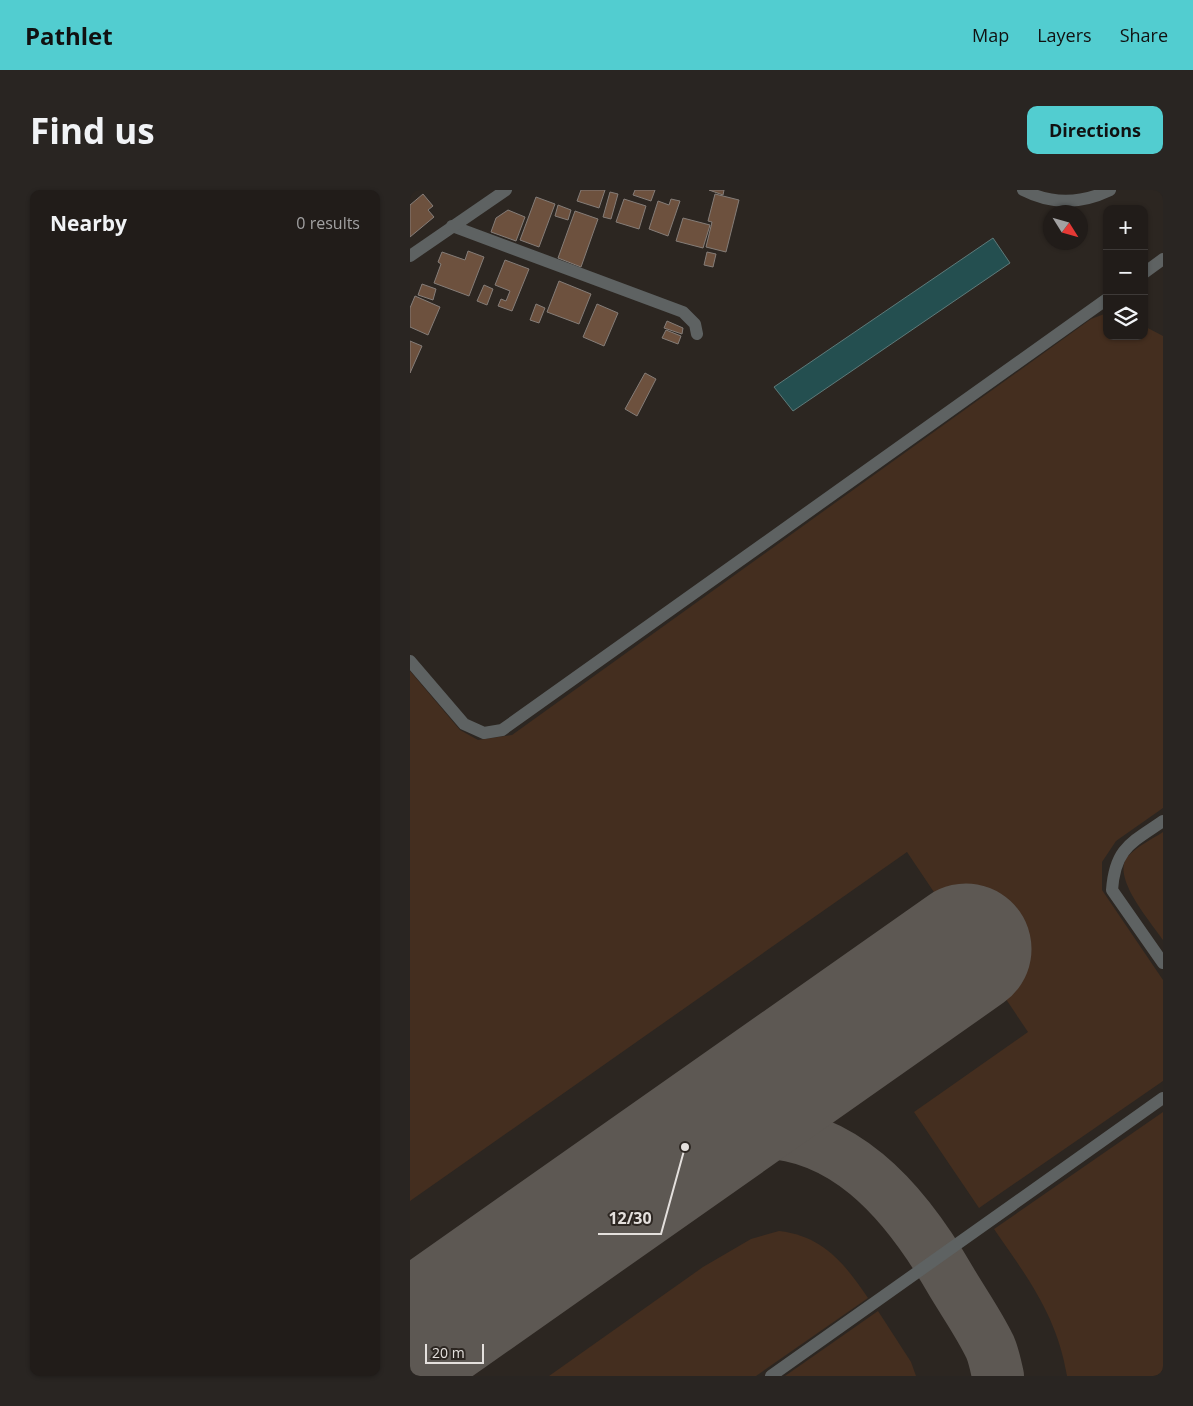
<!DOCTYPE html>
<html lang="en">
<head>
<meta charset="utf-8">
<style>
	:root { --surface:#211c19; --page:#292522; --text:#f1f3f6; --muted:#a2a1a2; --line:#3e3a38; --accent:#52cdd0 }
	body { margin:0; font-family:"Open Sans",sans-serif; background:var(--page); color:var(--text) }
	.controls { position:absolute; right:15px; top:15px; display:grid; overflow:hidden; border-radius:10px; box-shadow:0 1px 4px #0004 }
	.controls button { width:45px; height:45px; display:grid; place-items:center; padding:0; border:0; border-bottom:1px solid var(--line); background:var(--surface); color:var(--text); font:25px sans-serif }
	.compass { position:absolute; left:633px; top:15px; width:45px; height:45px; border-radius:50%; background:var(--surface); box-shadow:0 1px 4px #0004; rotate:127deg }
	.scale { position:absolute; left:15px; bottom:12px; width:59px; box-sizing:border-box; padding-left:5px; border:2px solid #e4e0dd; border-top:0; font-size:14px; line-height:18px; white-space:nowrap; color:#e4e0dd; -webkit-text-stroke:4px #2c2621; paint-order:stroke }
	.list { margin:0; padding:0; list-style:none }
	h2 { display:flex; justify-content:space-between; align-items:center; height:65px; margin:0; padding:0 20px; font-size:21px }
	h2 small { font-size:16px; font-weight:400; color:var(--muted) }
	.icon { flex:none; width:28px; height:28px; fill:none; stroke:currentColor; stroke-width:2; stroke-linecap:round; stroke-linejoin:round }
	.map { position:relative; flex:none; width:753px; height:1186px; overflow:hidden; border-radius:10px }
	header { display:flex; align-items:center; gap:30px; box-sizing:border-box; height:70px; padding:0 25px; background:var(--accent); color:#111 }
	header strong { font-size:24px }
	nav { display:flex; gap:28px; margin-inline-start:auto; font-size:18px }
	.intro { display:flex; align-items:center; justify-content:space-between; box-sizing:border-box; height:120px; padding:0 30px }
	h1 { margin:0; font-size:35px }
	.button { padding:12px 22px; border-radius:10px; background:var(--accent); color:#111; font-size:18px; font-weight:700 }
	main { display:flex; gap:30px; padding:0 30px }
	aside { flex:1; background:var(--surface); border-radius:10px; box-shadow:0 1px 4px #0004 }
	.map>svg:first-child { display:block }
	.green { fill:#442e1f }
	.water { fill:#244f50; stroke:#5e7a7a }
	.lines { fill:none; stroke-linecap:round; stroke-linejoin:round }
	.taxiway { stroke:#5d5853; stroke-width:52 }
	.runway { stroke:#5d5853; stroke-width:131 }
	.building { fill:#6d513e; stroke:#857d78 }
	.minor { stroke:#5e6262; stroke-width:12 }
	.leader { fill:none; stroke:#e4e0dd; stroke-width:2 }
	.callout-dot { fill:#e4e0dd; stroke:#2c2621; stroke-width:2 }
	.callout-label { font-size:16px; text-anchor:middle; font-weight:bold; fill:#e4e0dd; stroke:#2c2621; stroke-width:4; stroke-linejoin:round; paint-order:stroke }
</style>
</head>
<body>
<header>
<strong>Pathlet</strong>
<nav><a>Map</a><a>Layers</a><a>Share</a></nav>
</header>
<div class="intro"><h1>Find us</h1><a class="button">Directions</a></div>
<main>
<aside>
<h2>Nearby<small>0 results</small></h2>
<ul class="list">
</ul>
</aside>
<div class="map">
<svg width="753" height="1186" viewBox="0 0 753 1186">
	<rect width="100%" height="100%" fill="#2c2621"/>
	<g class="green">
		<path d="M697,123v23h37v-10l19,10v472l-47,33 -14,21v28l61,90v101l-184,127 -65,-96 114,-80 -121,-180 -497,349v-530l50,59 18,10 34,-5 579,-416z"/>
		<path d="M753,642v108c-12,-18 -53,-64 -35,-84 10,-10 24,-17 35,-24z"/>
		<path d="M753,922v264h-96c-10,-60 -39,-98 -73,-147z"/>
		<path d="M369,1041c44,5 65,32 89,67l-112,78h-207l154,-109 48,-28z"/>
		<path d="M468,1121l33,51 5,14h-131z"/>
	</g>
	<path class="water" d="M583,48l17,25 -217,148 -19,-24z"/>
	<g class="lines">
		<path class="taxiway" d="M275,957c18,-6 36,-12 55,-14 101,-10 166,70 211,148 13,22 28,43 39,66 4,9 6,20 8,29"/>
		<path class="runway" d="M0,1150l556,-391"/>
	</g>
	<g class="building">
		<path d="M171,0h24l-6,18 -22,-7z"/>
		<path d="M225,0h20l-4,11 -18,-6z"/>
		<path d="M299,0h15l-1,5z"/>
		<path d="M200,2l8,2 -7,25 -8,-2z"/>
		<path d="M13,4l10,12 -5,4 6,7 -24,20v-32z"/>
		<path d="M305,4l24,6 -13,52 -20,-5 6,-25 -4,-1z"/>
		<path d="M126,7l19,7 -16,43 -19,-7z"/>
		<path d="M214,9l22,7 -7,23 -23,-7z"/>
		<path d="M261,9l9,2 -12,35 -19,-7 9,-28 11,4z"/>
		<path d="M148,15l13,5 -3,10 -13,-4z"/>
		<path d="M98,20l17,7 -9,24 -25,-9 5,-14z"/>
		<path d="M165,21l23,8 -17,48 -23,-9z"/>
		<path d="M273,28l27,7 -7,23 -27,-7z"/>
		<path d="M58,61l16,6 -15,39 -35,-13 7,-19 -3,-2 4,-10 23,8z"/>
		<path d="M297,62l9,2 -3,13 -9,-2z"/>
		<path d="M95,70l24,9 -17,42 -14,-5 3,-7 5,2 4,-10 -15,-6z"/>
		<path d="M149,91l32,13 -12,30 -32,-12z"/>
		<path d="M12,94l14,5 -3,11 -15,-5z"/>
		<path d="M74,95l9,4 -6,16 -10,-4z"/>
		<path d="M5,106l25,11 -12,28 -18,-8v-19z"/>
		<path d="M126,114l9,4 -6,15 -9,-3z"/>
		<path d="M187,114l21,9 -14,33 -21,-9z"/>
		<path d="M257,131l16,7 -1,6 -18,-6z"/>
		<path d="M256,140l15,6 -3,8 -16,-6z"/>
		<path d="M0,151l12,5 -12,27z"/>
		<path d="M235,183l11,6 -19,37 -12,-7z"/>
	</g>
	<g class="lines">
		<g class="minor">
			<path d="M613,0c29,15 58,14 87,0"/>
			<path d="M42,36l231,86 12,12 2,10"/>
			<path d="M0,66l96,-66"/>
			<path d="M734,83l19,-14"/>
			<path d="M0,471l54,63 20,9 18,-3 605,-431"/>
			<path d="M753,631c-32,22 -48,27 -51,69l51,73"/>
			<path d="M361,1186l392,-278"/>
		</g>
	</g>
	<path class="leader" d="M275 957L251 1044H188"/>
	<circle class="callout-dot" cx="275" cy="957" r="5"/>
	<g class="callout-label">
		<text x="220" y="1034">12/30</text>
	</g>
</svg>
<div class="controls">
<button>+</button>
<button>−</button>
<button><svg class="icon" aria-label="layers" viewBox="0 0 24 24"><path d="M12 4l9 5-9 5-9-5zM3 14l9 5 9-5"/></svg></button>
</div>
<svg class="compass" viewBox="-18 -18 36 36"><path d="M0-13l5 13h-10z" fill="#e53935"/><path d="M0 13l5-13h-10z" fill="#a2a1a2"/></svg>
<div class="scale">20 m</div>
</div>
</main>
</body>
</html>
